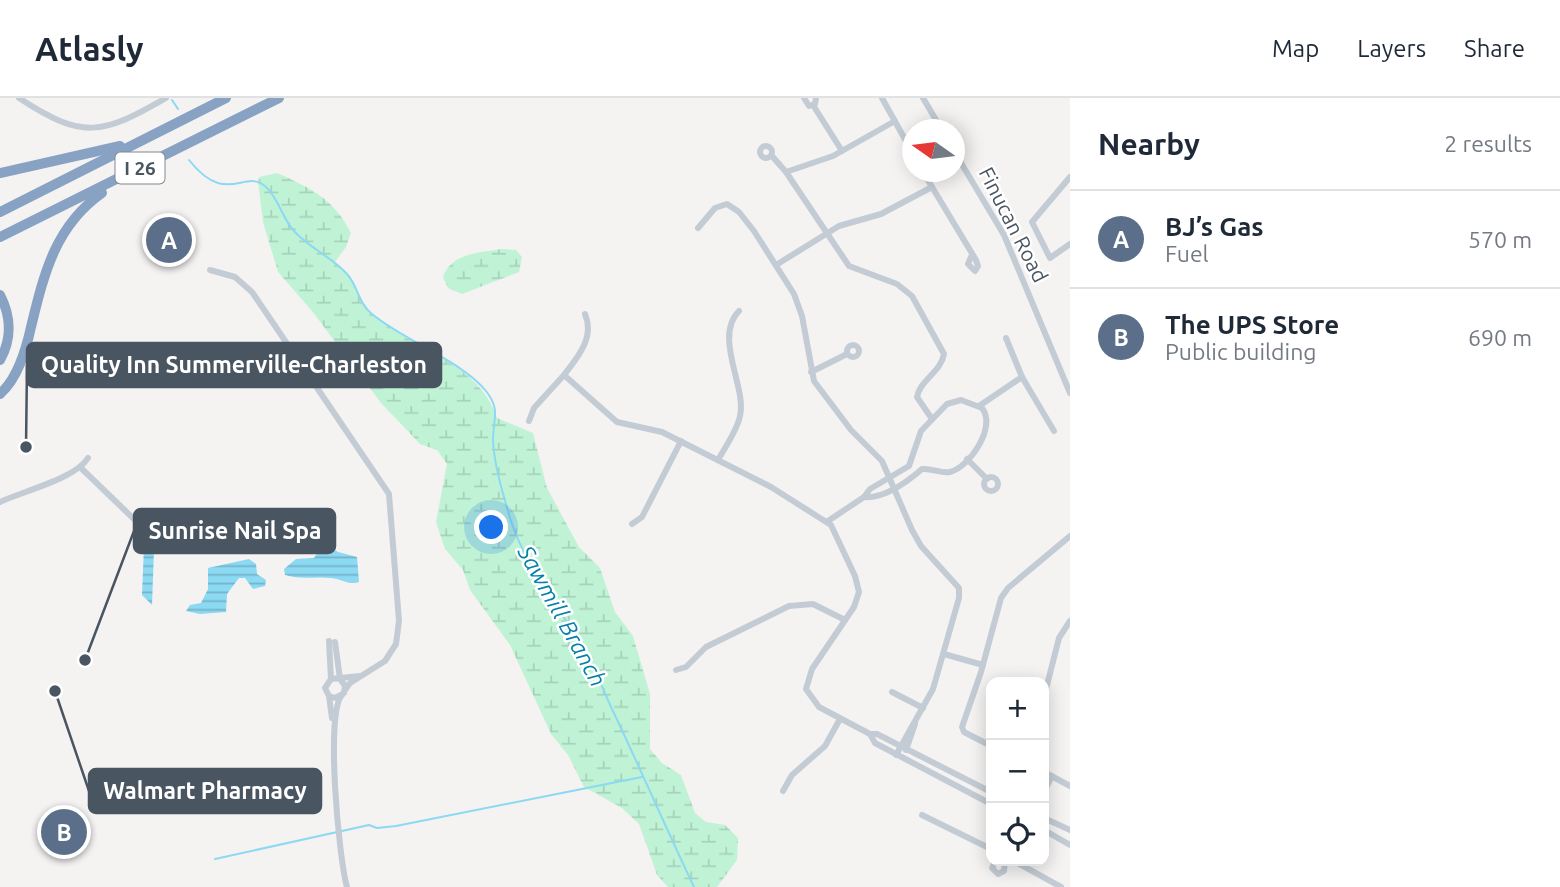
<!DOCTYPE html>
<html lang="en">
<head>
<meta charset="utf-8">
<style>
	:root { --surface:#fff; --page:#f6f6f7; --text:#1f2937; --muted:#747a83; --line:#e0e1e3; --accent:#ea580c }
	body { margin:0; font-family:Ubuntu,sans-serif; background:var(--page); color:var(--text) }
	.controls { position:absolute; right:21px; bottom:21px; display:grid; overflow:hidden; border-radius:14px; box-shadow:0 4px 18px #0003 }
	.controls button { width:63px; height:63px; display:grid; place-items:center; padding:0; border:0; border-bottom:2px solid var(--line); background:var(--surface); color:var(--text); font:35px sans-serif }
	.compass { position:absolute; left:902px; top:21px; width:63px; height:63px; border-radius:50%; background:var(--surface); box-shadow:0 4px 18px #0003; rotate:284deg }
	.you { position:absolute; left:492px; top:430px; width:24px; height:24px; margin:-18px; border:5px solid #fff; border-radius:50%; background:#1a73e8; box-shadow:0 0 0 10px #1a73e833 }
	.badge { display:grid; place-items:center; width:46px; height:46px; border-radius:50%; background:var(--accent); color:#fff; font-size:23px; font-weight:700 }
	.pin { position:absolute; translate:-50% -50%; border:4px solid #fff; box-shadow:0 2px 7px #0006 }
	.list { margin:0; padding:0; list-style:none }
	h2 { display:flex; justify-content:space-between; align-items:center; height:91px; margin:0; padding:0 28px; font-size:30px }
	h2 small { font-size:23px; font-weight:400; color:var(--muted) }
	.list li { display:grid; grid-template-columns:46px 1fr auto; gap:21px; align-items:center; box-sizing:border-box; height:98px; padding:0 28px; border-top:2px solid var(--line) }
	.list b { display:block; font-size:26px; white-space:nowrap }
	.list p { margin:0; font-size:23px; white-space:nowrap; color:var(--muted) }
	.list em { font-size:23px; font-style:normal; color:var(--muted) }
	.icon { flex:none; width:38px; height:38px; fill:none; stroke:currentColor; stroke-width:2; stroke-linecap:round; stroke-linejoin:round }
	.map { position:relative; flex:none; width:1070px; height:789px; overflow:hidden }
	header { display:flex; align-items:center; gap:42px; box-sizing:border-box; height:98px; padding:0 35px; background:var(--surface); border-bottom:2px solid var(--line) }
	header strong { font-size:33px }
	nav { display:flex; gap:38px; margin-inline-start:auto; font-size:24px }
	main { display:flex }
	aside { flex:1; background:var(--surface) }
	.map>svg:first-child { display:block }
	.wetland { fill:url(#wetland-marsh) }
	.water { fill:url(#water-rules) }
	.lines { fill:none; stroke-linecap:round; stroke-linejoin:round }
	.stream { stroke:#8bd9f2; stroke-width:2 }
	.street { stroke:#c3ccd4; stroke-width:6 }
	.highway { stroke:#88a2c3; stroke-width:10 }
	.labels { text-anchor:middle; stroke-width:5; stroke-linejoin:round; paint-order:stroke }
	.shield { fill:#fff; stroke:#808890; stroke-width:2 }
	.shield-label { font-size:19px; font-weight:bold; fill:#495561 }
	.street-label { font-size:21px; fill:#495561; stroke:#fff }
	.water-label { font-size:23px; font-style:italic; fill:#0580a8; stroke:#fff }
	.leader { fill:none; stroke:#495561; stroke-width:2.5 }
	.callout-dot { fill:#495561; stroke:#fff; stroke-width:2.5 }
	.callout { fill:#495561; stroke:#495561; stroke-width:2.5 }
	.callout-label { font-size:23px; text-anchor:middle; font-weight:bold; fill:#fff }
</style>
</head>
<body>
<header>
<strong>Atlasly</strong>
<nav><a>Map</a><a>Layers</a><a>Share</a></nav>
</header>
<main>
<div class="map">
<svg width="1070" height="789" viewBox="0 0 1070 789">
	<defs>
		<pattern id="wetland-marsh" width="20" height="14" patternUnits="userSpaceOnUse" patternTransform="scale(1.75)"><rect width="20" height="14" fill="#c0f3d6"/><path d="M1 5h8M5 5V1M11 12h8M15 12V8" fill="none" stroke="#a6d2ba"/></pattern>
		<pattern id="water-rules" width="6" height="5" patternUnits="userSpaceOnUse" patternTransform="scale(1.75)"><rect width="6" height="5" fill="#8bd9f2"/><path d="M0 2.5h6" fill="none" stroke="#74b3c7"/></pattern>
	</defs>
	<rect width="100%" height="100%" fill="#f5f2f2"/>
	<g class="wetland">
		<path d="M277,75c34,15 57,26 74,60l-5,14 -11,15c4,5 12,10 15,15 8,13 9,26 21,37 41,34 110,50 126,104l36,15 14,55 32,59 21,21 15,44 18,24 17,58v55l12,14 19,12 14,38 11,9 19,3 13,13 -1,22 -20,27h-49l-11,-12 -18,-51 -17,-16 -38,-21 -16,-32 -17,-21 -41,-89 -40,-55 -7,-20 -18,-21 -9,-27 11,-58 -10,-14 -17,-6 -39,-41 -69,-92 -34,-39 -15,-50 -5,-40 1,-5z"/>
		<path d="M501,151l15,1 6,7 -3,15 -57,22 -14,-6 -5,-11c8,-24 36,-24 58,-28z"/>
	</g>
	<g class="water">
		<path d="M324,445l14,9 19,5 2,25c-12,3 -17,-3 -28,-4 -16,-2 -30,2 -46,-3l-1,-6 12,-10 18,-1z"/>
		<path d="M144,448l10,4 -2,55 -10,-10z"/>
		<path d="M249,461l7,5 1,10 9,6 -1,6 -12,3 -8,-11h-6l-12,16 -1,18 -26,2 -14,-3 4,-6 11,-2 7,-14v-21z"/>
	</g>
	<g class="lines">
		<g class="stream">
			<path d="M172,2l6,9"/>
			<path d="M189,62c38,48 56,7 77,27 13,12 16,31 28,44 15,17 38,26 53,43 11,12 11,29 25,40 31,26 90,47 114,77 15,19 7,28 7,49 1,25 10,54 17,78 16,51 52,92 78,138 9,17 16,36 24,53 28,59 54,119 82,178"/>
			<path d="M215,761l154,-34 8,3 19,-2 246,-49"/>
		</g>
		<g class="street">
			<path d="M19,0c64,42 83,37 147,0"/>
			<path d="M804,0l5,8 6,-2 1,-6"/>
			<path d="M882,0l30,54"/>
			<path d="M923,0l19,32"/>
			<path d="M813,7l29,46"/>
			<circle cx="766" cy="54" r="6"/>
			<path d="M954,53l50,84 66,158"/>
			<path d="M772,58l14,16 63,94 48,18 15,12 32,58c-3,18 -24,26 -27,43l15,22"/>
			<path d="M786,74l47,-16 62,-35"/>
			<path d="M923,74l53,88 2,6 -3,5 -7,-7 3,-7"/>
			<path d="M1070,79l-38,45 18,36 20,-14"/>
			<path d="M698,130l17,-20 12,-4 12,8 15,19 40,63 8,22 12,65 37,49 31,31 30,69 9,16 38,42v10l-26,91 -37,66"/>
			<path d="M776,167l63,-39 42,-12 51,-27"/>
			<path d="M210,172l25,7 17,15 137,202 10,127 -3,23 -11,17 -35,22 -5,7"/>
			<path d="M585,216c10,23 -7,43 -21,61l53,47 45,10 109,55 60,38 24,51 4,16 -5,15 -42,62 -6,20 13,18 51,27"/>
			<path d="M1006,240l16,39 32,54"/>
			<circle cx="853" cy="253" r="6"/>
			<path d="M811,274l36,-18"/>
			<path d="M961,302l21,8c15,18 -12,59 -32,64 -9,2 -18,-4 -28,-3 -15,13 -38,30 -58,28l6,-8 39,-23 12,-35 26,-27z"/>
			<path d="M979,308l43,-29"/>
			<path d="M529,323l5,-13 30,-33"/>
			<path d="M967,361l20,20"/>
			<path d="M718,362c7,-13 19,-29 22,-44 7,-29 -27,-79 -1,-105"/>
			<path d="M80,369l57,55 15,4 21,-8 20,20"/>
			<circle cx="991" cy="386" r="7"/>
			<path d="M0,404c23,-11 75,-23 88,-44"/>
			<path d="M167,422l21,20"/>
			<path d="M828,423l36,-24"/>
			<path d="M632,426l10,-7 39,-76"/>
			<path d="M329,543l2,38"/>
			<path d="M335,544l5,37"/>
			<path d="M944,556l39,11"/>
			<path d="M676,572l10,-3 20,-20 83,-41 24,-2 32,16"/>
			<path d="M341,582l4,6 -1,7 -9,5 -6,-2 -4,-8 6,-9 29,-3"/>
			<path d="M892,594l31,16"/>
			<path d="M342,597c-17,18 -3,165 5,192"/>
			<path d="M329,598l3,22"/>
			<path d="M1044,599l15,-59 11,-17"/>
			<path d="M991,648l-27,-14 -2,-5 19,-55 20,-74 7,-10 62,-52"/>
			<path d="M906,652l9,-26"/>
			<path d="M1044,674l26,14"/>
			<path d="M783,693l9,-16 33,-29 15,-27"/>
			<path d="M991,694l-114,-58h-7l5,9 116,61"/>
			<path d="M1044,694l8,-16"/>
			<path d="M922,717l69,34"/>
			<path d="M1044,720l26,12"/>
			<path d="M1044,732l26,15"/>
			<path d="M996,763l-4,7 6,6 6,-3 1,-10"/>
			<path d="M1014,763l47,26"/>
		</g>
		<g class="highway">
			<path d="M0,75l120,-27"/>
			<path d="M0,114l226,-114"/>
			<path d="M0,139l279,-139"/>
			<path d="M0,197c11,21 12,44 0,65"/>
			<path d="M0,296c18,-16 26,-44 31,-67 13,-53 24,-101 71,-134"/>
		</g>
	</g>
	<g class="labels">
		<rect class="shield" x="115.5" y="54.5" width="49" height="31" rx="5"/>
		<g class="shield-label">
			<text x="140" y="77">I 26</text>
		</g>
		<g class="street-label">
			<text transform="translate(1013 127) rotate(63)" y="7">Finucan Road</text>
		</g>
		<g class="water-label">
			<text transform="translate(562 518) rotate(61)" y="8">Sawmill Branch</text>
		</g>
	</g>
	<path class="leader" d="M26 349L27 267M85 562L134 433M55 593L89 693"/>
	<g class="callout-dot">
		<circle cx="26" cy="349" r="7"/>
		<circle cx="85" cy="562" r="7"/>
		<circle cx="55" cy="593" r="7"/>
	</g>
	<g class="callout">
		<rect x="27" y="245" width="414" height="44" rx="7"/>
		<rect x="134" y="411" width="201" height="44" rx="7"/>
		<rect x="89" y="671" width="232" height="44" rx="7"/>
	</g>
	<g class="callout-label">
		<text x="234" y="275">Quality Inn Summerville-Charleston</text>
		<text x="235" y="441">Sunrise Nail Spa</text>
		<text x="205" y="701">Walmart Pharmacy</text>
	</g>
</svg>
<div class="controls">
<button>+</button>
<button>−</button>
<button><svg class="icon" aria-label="locate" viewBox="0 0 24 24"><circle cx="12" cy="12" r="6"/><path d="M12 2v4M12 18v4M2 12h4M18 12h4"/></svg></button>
</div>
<svg class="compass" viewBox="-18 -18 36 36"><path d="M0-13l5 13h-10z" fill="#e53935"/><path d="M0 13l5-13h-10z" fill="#747a83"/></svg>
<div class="you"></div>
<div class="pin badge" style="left:169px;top:142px;background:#5c6f8a">A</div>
<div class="pin badge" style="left:64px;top:734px;background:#5c6f8a">B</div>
</div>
<aside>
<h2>Nearby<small>2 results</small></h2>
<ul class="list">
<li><span class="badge" style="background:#5c6f8a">A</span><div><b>BJ’s Gas</b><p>Fuel</p></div><em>570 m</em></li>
<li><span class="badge" style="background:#5c6f8a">B</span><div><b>The UPS Store</b><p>Public building</p></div><em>690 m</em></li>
</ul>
</aside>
</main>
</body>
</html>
